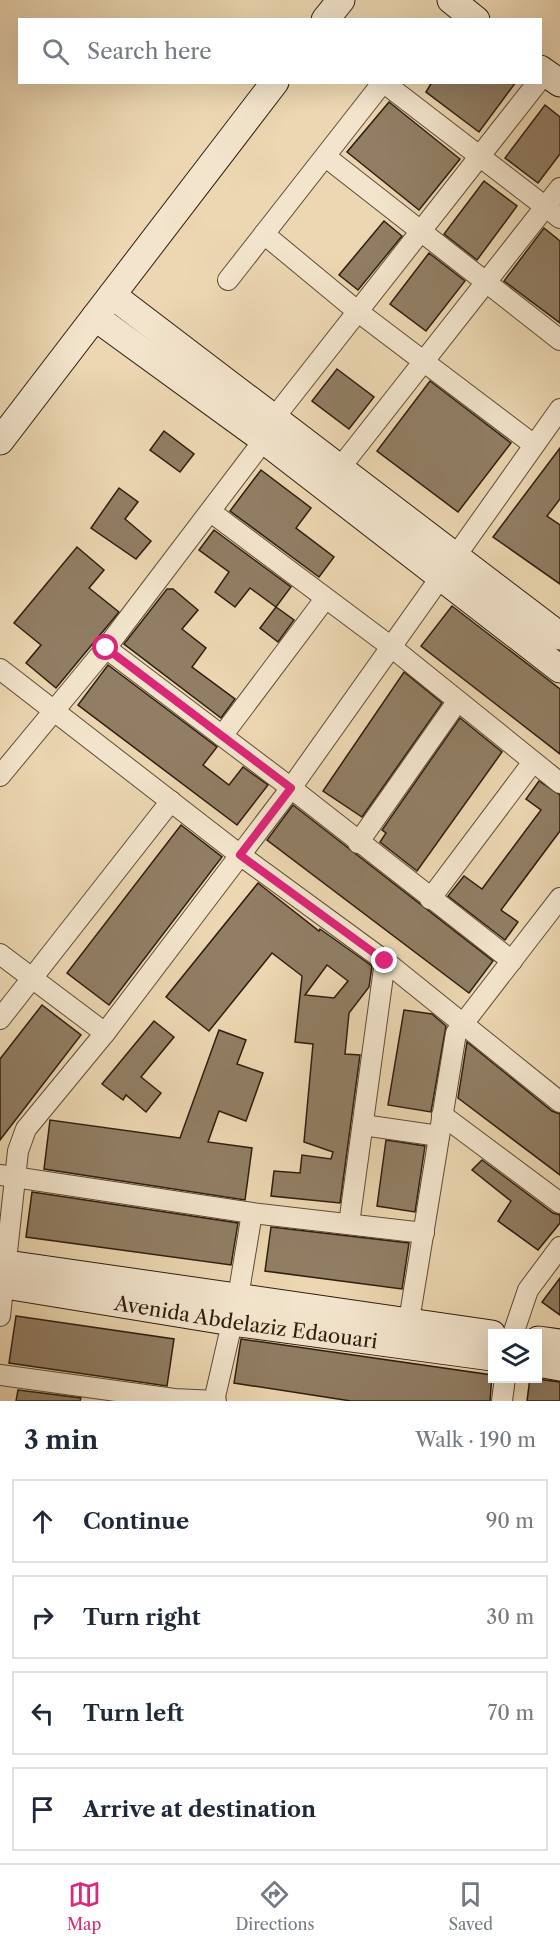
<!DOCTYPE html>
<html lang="en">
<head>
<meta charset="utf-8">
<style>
	:root { --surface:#fff; --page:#f2f2f3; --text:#1f2937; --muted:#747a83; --line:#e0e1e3; --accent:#db2777 }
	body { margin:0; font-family:"Libre Caslon Text",serif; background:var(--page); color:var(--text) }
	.controls { position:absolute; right:18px; bottom:18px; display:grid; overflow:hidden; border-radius:0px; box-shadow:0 6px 24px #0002 }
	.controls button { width:54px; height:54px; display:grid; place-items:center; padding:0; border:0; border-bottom:2px solid var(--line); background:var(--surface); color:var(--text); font:30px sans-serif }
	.stop { position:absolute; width:18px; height:18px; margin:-14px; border:4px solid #db2777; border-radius:50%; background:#fff }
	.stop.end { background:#db2777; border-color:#fff; box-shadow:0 2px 6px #0008 }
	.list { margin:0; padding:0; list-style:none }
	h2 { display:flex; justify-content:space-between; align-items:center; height:78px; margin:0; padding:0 24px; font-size:26px }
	h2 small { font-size:20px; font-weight:400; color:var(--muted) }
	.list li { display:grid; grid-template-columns:39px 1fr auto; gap:18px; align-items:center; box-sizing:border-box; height:84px; margin:0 12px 12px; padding:0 12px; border:2px solid var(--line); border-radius:0px }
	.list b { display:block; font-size:22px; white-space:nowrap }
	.list em { font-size:20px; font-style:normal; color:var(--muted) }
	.icon { flex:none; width:33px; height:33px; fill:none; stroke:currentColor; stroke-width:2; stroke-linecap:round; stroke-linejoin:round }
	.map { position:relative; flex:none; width:560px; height:1401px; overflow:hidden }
	.search { position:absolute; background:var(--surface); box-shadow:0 6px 24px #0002; left:18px; right:18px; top:18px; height:66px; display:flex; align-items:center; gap:15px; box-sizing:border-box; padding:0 21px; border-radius:0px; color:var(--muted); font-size:22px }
	.sheet { height:462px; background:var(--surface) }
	nav { display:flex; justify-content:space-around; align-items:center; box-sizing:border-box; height:84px; border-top:2px solid var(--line); background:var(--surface); font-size:16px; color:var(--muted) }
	nav a { display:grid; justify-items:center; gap:3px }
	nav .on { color:var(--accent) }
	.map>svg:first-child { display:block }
	.building { fill:#917e64; stroke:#2f1d0f; stroke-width:1.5; fill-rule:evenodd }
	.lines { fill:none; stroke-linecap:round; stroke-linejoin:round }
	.street-casing { stroke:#5e4c38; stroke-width:22 }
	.secondary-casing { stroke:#2f1d0f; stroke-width:29 }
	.street { stroke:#f3e5cd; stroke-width:20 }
	.secondary { stroke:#f3e5cd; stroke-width:27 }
	.route { stroke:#db2777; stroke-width:8 }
	.labels { text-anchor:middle; stroke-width:4.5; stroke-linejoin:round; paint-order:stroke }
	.street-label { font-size:20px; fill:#2f1d0f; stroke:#f3e5cd }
</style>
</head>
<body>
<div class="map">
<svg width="560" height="1401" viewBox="0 0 560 1401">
	<rect width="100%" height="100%" fill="#ecd7b2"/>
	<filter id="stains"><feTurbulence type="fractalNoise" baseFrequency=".00333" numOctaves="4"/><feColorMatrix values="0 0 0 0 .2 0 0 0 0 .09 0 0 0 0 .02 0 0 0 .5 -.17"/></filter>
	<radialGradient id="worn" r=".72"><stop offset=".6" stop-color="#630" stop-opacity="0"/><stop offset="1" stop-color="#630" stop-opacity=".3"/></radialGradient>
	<g class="building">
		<path d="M432,82h84l-37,50 -53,-40z"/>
		<path d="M389,102l71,57 -41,51 -72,-58z"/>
		<path d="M545,105l15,12v37l-22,29 -33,-25z"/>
		<path d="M484,181l33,25 -40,54 -33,-26z"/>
		<path d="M384,221l18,15 -44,54 -19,-15z"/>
		<path d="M544,228l16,13v82l-56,-42z"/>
		<path d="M429,253l36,28 -39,50 -36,-27z"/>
		<path d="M337,369l37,28 -25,32 -37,-28z"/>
		<path d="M430,381l81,62 -53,69 -81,-61z"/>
		<path d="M164,431l30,23 -14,18 -30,-22z"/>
		<path d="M560,448v51l-13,17 13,9v59l-67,-47z"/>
		<path d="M261,470l50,38 -15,20 38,29 -15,20 -89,-66z"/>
		<path d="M119,488l19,14 -13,17 26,22 -15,18 -45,-31z"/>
		<path d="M214,530l77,57 -15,20 -26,-19 -15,19 -20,-15 14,-20 -30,-22z"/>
		<path d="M77,547l27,23 -15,18 30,24 -63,76 -30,-25 15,-18 -27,-22z"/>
		<path d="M167,589h6l25,21 -16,19 24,19 -14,19 43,32 -14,19 -97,-74z"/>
		<path d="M452,606l108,83v65l-139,-108z"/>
		<path d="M276,607l18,13 -16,22 -18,-14z"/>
		<path d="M108,665l109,82 -14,18 26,20 14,-18 25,18 -31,40 -159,-120z"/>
		<path d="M404,672l38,31 -80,114 -39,-26z"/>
		<path d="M460,718l42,34 -85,119 -37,-29 6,-9 -4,-3z"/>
		<path d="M539,781l21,14v36l-59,79 17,12 -13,18 -57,-44 16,-20 18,13 59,-79 -15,-11z"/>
		<path d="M293,805l200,156 -24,32 -202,-153z"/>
		<path d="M181,825l41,32 -113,148 -42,-32z"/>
		<path d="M258,883l61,48 1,-2 52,37 -3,21 -20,26 -4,41 15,1 -20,148 -69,-7 3,-25 26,2 2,-18 29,4 2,-7 -29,-10 9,-98 -18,-2 7,-66 -30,-23 -63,78 -43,-34zM327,965l21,16 -14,17 -29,-3z"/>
		<path d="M42,1005l39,30 -81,105v-81z"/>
		<path d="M404,1010l28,4 14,12 -15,86 -43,-7z"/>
		<path d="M154,1021l20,16 -33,40 20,16 -15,19 -20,-17 -3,5 -21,-16z"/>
		<path d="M219,1030l27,10 -9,24 26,9 -17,48 -27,-10 -11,31 44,6 -7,52 -201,-31 6,-49 130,18z"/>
		<path d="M467,1042l85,69 8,3v61l-102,-77z"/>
		<path d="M386,1140l39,6 -10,66 -38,-6z"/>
		<path d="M482,1160l71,53 7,2v8l-22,27 -40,-29 13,-20 -39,-31z"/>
		<path d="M32,1192l206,31 -7,42 -205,-28z"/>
		<path d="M271,1227l138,16 -7,46 -137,-18z"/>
		<path d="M560,1278v37l-18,-13z"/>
		<path d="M16,1316l158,23 -7,47 -158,-23z"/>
		<path d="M241,1339l251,36 -2,26h-139l-117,-18z"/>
		<path d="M530,1378l30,4v19h-33z"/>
		<path d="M18,1390l63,8 -1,3h-64z"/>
	</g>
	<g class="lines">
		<defs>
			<g id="street">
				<path d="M383,82l177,136"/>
				<path d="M326,157l234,183"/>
				<path d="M264,234l93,77 177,134"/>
				<path d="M228,280l155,-198"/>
				<path d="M274,418l264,-336"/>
				<path d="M332,478l228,-290"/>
				<path d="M211,512l179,134 170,137"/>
				<path d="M106,648l185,140 221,173"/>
				<path d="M0,669l240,186 145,106 175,141"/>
				<path d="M222,736l103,-137"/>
				<path d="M0,776l106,-128 158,-208"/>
				<path d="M358,843l99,-141"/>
				<path d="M430,899l103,-137"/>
				<path d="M0,954l105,79"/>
				<path d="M0,1019l171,-218"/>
				<path d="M442,1115l118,88"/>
				<path d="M363,1125l76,11"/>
				<path d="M0,1175l252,38 172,20"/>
				<path d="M349,1224l36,-263"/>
				<path d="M0,1316l18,-165 8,-22 79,-96 186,-245 269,-379"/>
				<path d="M407,1333l49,-300 104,-135"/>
				<path d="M513,1334l15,-44 32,-43"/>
				<path d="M0,1375l174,24 42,2"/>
				<path d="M214,1401l24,-104 14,-84"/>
				<path d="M502,1401l3,-23"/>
			</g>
			<g id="secondary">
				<path d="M451,0l25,20"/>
				<path d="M325,20l16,-20"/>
				<path d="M540,69l20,14"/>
				<path d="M112,295l448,341"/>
				<path d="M95,317l169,123 296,229"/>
				<path d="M0,441l275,-359"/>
				<path d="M0,1263l492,71"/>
				<path id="s1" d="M0,1284l232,38 260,35"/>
				<path d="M538,1340l22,3"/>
				<path d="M538,1363l22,4"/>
			</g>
		</defs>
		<use href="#street" class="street-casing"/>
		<use href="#secondary" class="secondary-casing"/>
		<use href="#street" class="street"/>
		<use href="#secondary" class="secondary"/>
	</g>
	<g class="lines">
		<path class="route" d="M106,648l185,140 -51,67 145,106"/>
	</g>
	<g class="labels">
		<g class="street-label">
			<text dy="7" stroke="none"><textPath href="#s1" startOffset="249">Avenida Abdelaziz Edaouari</textPath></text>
		</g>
	</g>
	<rect width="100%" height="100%" filter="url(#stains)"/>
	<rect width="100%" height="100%" fill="url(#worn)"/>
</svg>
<div class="controls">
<button><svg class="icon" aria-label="layers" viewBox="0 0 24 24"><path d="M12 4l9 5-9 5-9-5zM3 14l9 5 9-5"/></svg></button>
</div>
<div class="stop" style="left:106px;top:648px"></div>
<div class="stop end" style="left:385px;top:961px"></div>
<div class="search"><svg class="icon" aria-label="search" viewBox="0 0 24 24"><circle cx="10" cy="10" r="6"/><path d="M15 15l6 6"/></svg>Search here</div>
</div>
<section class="sheet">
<h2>3 min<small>Walk · 190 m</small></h2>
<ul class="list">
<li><svg class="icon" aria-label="ahead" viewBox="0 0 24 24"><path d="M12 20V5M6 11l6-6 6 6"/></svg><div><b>Continue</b></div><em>90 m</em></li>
<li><svg class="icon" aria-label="right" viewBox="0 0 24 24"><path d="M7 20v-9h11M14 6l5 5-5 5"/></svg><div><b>Turn right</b></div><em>30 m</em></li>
<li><svg class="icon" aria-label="left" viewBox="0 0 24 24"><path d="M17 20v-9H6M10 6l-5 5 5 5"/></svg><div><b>Turn left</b></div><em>70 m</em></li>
<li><svg class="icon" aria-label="arrive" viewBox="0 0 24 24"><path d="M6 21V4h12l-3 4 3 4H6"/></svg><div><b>Arrive at destination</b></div></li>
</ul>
</section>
<nav>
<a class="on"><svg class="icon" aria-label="map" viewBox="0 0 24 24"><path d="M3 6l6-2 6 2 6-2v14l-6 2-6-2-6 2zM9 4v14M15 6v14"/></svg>Map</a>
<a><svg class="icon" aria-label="directions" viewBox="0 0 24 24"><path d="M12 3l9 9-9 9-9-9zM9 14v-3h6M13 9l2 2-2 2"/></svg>Directions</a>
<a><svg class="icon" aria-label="saved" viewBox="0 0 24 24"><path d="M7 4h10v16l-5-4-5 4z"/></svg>Saved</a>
</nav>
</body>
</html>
